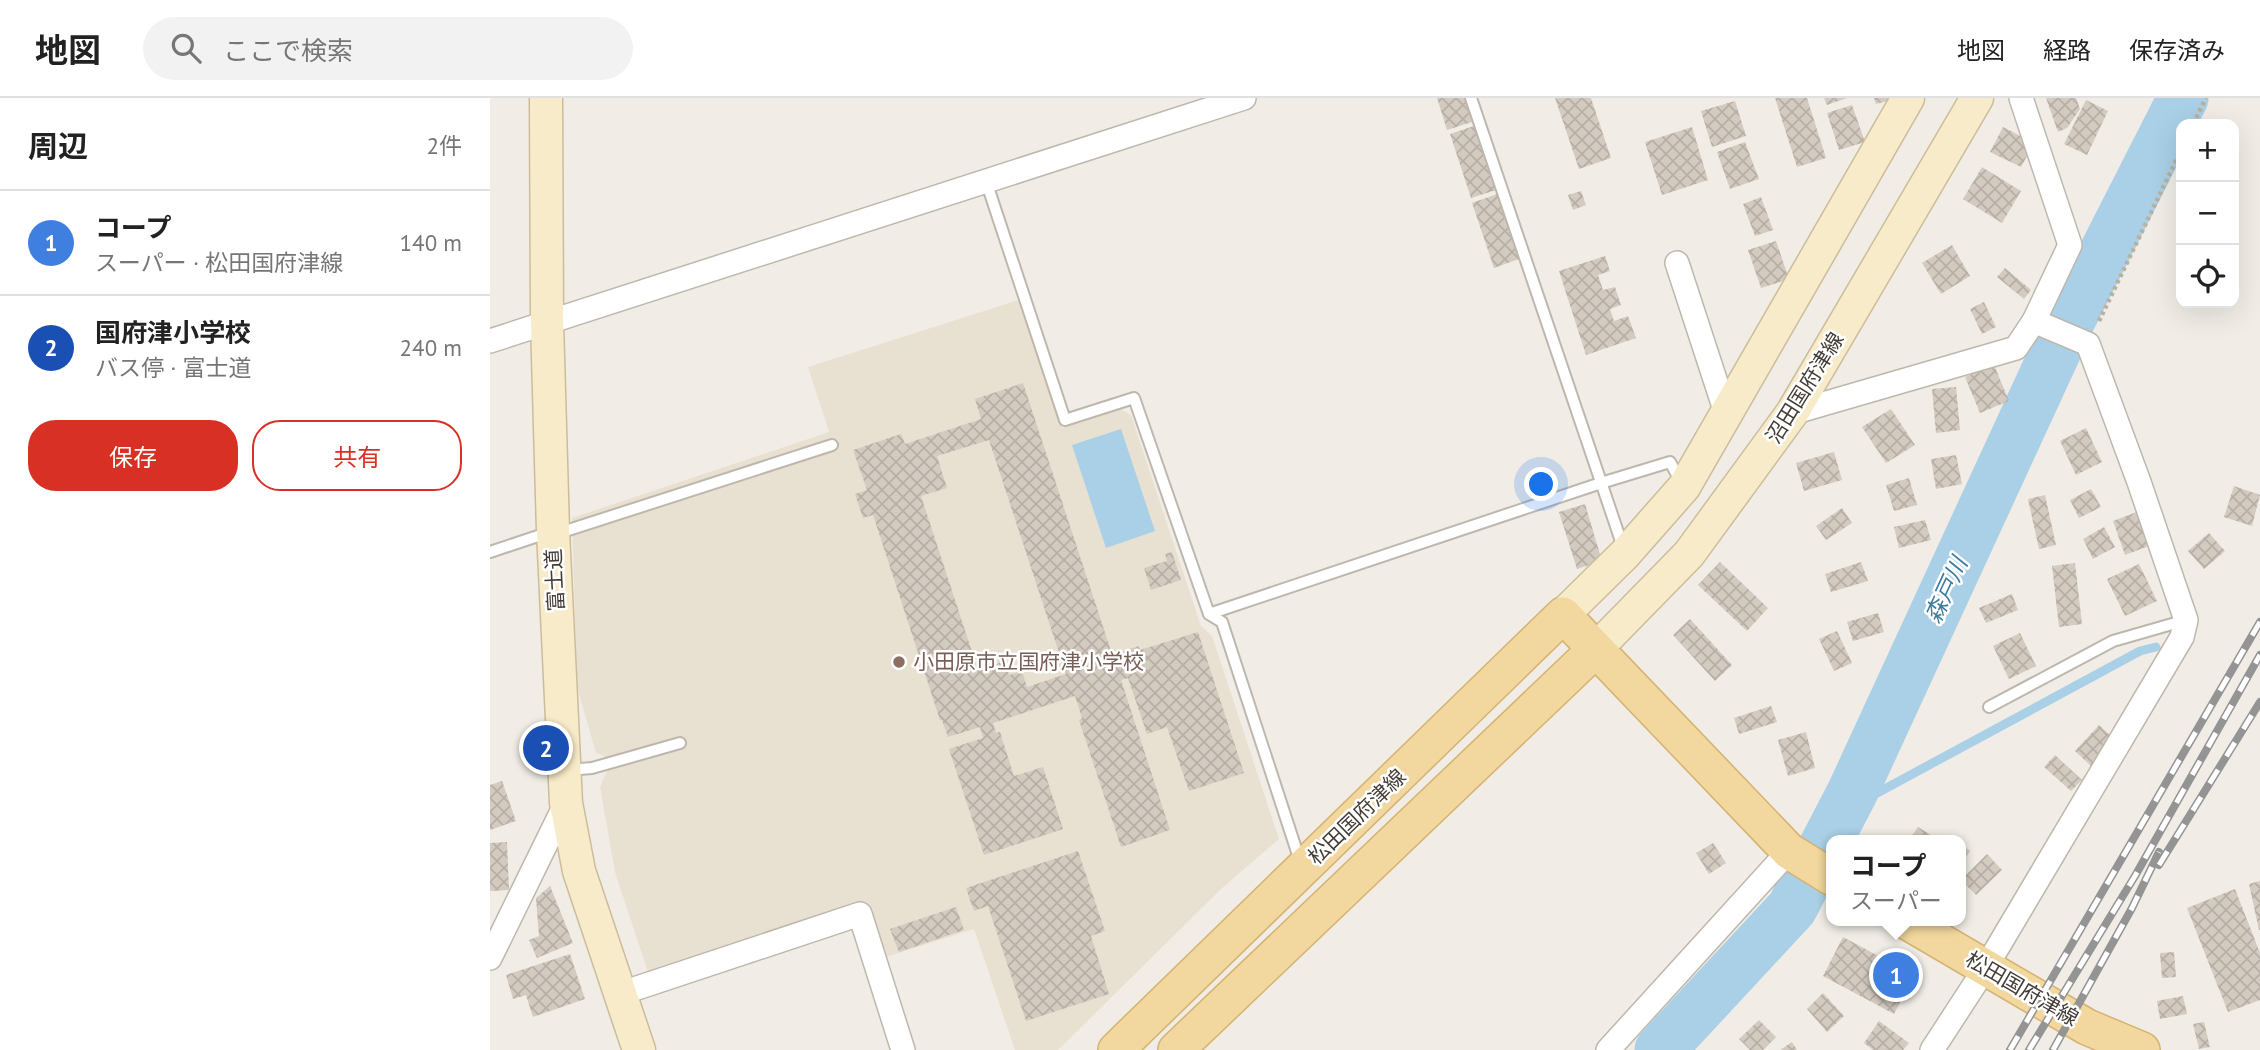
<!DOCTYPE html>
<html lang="ja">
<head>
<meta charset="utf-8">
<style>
	:root { --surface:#fff; --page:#f2f2f2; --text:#222; --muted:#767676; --line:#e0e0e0; --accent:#d93025 }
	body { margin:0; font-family:"PT Sans","Noto Sans JP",sans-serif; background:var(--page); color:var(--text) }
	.controls { position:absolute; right:21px; top:21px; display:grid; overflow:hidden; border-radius:14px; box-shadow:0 7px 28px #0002 }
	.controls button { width:63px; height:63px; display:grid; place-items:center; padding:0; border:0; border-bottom:2px solid var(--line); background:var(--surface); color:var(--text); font:35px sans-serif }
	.you { position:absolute; left:1052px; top:387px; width:24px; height:24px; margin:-18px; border:5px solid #fff; border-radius:50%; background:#1a73e8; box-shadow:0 0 0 10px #1a73e833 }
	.badge { display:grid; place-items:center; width:46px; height:46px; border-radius:50%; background:var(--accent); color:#fff; font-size:23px; font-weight:700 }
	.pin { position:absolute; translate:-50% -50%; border:4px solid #fff; box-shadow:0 2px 7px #0006 }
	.popup { position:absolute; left:1336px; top:737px; width:140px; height:91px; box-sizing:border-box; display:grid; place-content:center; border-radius:14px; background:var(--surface); filter:drop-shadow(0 2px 5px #0005); font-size:23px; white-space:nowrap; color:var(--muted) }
	.popup b { font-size:26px; color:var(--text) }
	.popup::after { content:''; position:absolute; left:50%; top:100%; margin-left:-14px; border:14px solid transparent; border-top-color:var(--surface) }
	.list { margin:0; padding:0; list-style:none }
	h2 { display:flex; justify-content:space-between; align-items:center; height:91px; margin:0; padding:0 28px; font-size:30px }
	h2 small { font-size:23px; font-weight:400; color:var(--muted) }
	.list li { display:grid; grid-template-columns:46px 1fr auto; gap:21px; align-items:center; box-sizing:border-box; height:105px; padding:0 28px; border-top:2px solid var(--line) }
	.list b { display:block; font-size:26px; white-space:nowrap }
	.list p { margin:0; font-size:23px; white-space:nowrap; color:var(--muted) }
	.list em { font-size:23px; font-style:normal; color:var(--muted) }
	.actions { display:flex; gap:14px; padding:21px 28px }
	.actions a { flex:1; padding:16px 0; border:2px solid var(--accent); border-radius:28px; text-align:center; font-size:24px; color:var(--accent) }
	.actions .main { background:var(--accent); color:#fff }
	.icon { flex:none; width:38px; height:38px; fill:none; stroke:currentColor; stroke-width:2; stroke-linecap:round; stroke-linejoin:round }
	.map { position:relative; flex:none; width:1770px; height:952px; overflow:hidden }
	header { display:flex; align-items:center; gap:42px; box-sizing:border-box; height:98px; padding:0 35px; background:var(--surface); border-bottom:2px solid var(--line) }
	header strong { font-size:33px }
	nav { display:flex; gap:38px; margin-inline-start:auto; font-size:24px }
	.search { width:490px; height:63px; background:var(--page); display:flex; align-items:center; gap:18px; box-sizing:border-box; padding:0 24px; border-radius:38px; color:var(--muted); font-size:26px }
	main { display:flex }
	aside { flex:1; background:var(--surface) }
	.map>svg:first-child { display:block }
	.education { fill:#e8e1d1 }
	.water { fill:#a9d0e7 }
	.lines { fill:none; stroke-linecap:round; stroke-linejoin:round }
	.stream { stroke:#a9d0e7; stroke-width:9 }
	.river { stroke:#a9d0e7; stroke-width:51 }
	.building { fill:url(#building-cross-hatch); fill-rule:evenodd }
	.lane-casing { stroke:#beb7ad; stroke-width:14 }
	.street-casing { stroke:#beb7ad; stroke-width:26 }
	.secondary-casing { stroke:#cbbd9b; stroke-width:35 }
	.primary-casing { stroke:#d4b370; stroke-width:38 }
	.path { stroke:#bbaf9d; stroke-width:4.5; stroke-dasharray:3.5 3.5; stroke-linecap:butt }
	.lane { stroke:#fff; stroke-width:10 }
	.street { stroke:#fff; stroke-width:23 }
	.secondary { stroke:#f8ebc9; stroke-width:32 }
	.primary { stroke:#f2d79e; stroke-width:35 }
	.rail-casing { stroke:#949494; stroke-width:8 }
	.rail { stroke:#fff; stroke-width:5; stroke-dasharray:16; stroke-linecap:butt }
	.education-dot { fill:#8d6e63; stroke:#fff; stroke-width:2.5 }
	.labels { text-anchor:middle; stroke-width:5; stroke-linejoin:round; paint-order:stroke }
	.street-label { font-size:21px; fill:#433d36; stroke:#fff }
	.education-label { font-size:21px; fill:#785e54; stroke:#fff; text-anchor:start }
	.water-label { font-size:23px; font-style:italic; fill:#3d7aa1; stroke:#fff }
</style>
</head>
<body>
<header>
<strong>地図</strong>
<div class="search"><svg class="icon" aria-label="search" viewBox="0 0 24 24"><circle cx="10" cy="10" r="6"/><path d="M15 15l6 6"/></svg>ここで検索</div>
<nav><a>地図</a><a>経路</a><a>保存済み</a></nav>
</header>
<main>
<aside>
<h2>周辺<small>2件</small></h2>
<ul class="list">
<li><span class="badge" style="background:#3f7fe0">1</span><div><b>コープ</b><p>スーパー · 松田国府津線</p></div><em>140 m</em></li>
<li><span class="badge" style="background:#1a4fb4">2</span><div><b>国府津小学校</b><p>バス停 · 富士道</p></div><em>240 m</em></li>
</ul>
<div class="actions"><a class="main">保存</a><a>共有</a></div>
</aside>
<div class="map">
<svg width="1770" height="952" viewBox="0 0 1770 952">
	<defs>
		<pattern id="building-cross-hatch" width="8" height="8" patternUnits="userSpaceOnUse" patternTransform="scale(1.75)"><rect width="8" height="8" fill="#d4cbc0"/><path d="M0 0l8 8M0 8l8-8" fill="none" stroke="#b7afa6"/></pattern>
	</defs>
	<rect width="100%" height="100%" fill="#f1ede6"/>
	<path class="education" d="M529,202l43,128 58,-19 11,6 70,211 11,10 67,203 -58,50 -163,161h-43l-41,-121 -91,29 -17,-52 -217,69 -34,-103 -15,-85 7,-16 -3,-15 -8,-3 -19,-66 -5,-169 257,-86 -21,-65z"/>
	<path class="water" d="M631,331l34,102 -49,17 -34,-103z"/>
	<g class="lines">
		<path class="stream" d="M1352,714l298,-161 16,-4"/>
		<path class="river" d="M1170,952l132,-142 60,-115 218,-473 113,-222"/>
	</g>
	<g class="building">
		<path d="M947,0h28l7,24 -25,8z"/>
		<path d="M1065,0h36l20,60 -32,11z"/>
		<path d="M1285,0h32l19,60 -29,9z"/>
		<path d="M1334,0h23l-20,7z"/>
		<path d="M1384,0h21v1l-19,5z"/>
		<path d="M1556,0h30l4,11 -13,19 -9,4z"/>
		<path d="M1596,2l22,11 -21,44 -23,-11z"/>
		<path d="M1245,3l11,35 -34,11 -11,-36z"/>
		<path d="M1362,7l13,37 -26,8 -12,-37z"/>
		<path d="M984,28l22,64 -25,8 -21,-64z"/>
		<path d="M1202,29l16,53 -46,15 -17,-53z"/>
		<path d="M1513,29l31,16 -13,24 -31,-15z"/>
		<path d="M1255,44l14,37 -29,10 -13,-37z"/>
		<path d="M1492,69l39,24 -19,32 -39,-24z"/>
		<path d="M1091,93l5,14 -13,5 -5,-15z"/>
		<path d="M1007,96l22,65 -25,9 -22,-65z"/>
		<path d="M1271,99l12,33 -18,6 -12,-32z"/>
		<path d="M1286,143l13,38 -28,9 -13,-38z"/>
		<path d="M1462,147l18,31 -29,18 -19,-31z"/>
		<path d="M1115,158l5,15 -12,4 5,15 12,-3 6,18 -11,4 4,12 14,-5 8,22 -50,17 -27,-84z"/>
		<path d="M1515,170l26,22 -7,9 -27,-22z"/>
		<path d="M1494,204l12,25 -14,7 -12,-25z"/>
		<path d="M1504,267l15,36 -29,12 -15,-36z"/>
		<path d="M533,285l92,280 9,-2 -4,-9 19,-6 1,4 58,-18 46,141 -55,18 -22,-64 -20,7 -19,-56 -7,2 49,150 -49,17 -42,-127 3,-2 -7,-22 -82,27 3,10 4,-1 14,44 29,-9 20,62 -79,26 -35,-106 34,-11 -3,-11 -32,10 -6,-17h-2l-67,-205 -10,3 -8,-24 12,-4 -14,-40 48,-16 4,10 76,-25 -6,-20zM499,342l77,234 -39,13 -5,-16 -13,4 -4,-14 -27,9 -57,-174 26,-8 -10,-32z"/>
		<path d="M1466,289l4,43 -24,3 -4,-44z"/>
		<path d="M1401,311l24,36 -29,18 -24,-36z"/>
		<path d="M1596,330l16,34 -26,13 -16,-34z"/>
		<path d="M1344,354l8,28 -38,11 -8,-28z"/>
		<path d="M1466,357l6,29 -26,5 -5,-30z"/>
		<path d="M1419,380l8,27 -23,6 -8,-26z"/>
		<path d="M1744,388l26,9 -8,31 -28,-9z"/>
		<path d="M1601,391l10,18 -22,11 -9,-18z"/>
		<path d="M1555,397l11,50 -17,4 -11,-50z"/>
		<path d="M1095,406l17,57 -25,8 -18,-57z"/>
		<path d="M1352,410l10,15 -26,17 -10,-14z"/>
		<path d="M1652,412l12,34 -29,11 -12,-34z"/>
		<path d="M1435,422l6,20 -32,8 -5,-21z"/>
		<path d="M1614,429l11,20 -22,12 -10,-20z"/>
		<path d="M1719,435l16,18 -21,18 -16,-18z"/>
		<path d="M682,454l9,28 -30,10 -7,-22 23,-7 -2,-7z"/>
		<path d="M1230,464l48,46 -21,23 -49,-46z"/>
		<path d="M1371,464l7,19 -37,11 -6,-18z"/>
		<path d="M1585,465l7,61 -23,3 -7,-61z"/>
		<path d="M1649,466l18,37 -32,15 -18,-37z"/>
		<path d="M1522,496l6,16 -32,13 -7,-15z"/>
		<path d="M1388,515l6,19 -31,9 -6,-19z"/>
		<path d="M1200,521l42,46 -17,16 -42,-46z"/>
		<path d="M1347,533l15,32 -18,8 -15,-32z"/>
		<path d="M1530,535l16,33 -27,13 -16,-33z"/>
		<path d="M1281,608l6,16 -38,12 -5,-16z"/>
		<path d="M1609,627l16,15 -24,26 -16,-15z"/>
		<path d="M1316,634l9,36 -27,8 -10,-36z"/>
		<path d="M1565,657l27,25 -11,11 -27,-24z"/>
		<path d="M12,683l14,40 -26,9v-45z"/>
		<path d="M1428,729l21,13h-30z"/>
		<path d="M17,744l2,48 -19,1v-48z"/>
		<path d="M1223,745l13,20 -17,11 -13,-21z"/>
		<path d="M1471,747l9,6 -9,13z"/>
		<path d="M588,753l27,80 -14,5 18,58 -83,27 -38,-115 -14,5 -8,-23z"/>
		<path d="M1497,756l15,16 -26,25 -15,-15z"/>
		<path d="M1770,783v49h-1l-10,-46z"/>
		<path d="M60,788l23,57 -36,15 -8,-18 10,-4 -3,-38z"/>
		<path d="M1745,791l25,64v47l-32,12 -41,-104z"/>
		<path d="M466,809l8,23 -65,22 -9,-23z"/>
		<path d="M1353,839l71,38 -20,39 -71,-38z"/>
		<path d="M1684,854l2,25 -14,1 -2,-25z"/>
		<path d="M80,856l15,45 -52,18 -7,-22 -13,4 -7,-24z"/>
		<path d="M1333,895l21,23 -17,16 -20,-23z"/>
		<path d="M1693,898l4,18 -27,5 -3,-18z"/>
		<path d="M1269,922l17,17 -13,13h-13l-11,-11z"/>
		<path d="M1389,923l30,22 -6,7h-30l-9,-7z"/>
		<path d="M1714,924l6,25 -11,2 -6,-25z"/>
		<path d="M1302,944l5,8h-17z"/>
	</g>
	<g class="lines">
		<defs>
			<g id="lane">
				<path d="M981,0l153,452"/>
				<path d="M496,83l79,239 69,-22 75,216 13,8 78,239"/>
				<path d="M66,436l276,-89"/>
				<path d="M0,454l60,-20"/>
				<path d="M719,516l392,-131 69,-21 11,20"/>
				<path d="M1499,609l124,-66 73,-21"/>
				<path d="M78,672l24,-2 88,-25"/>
			</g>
			<g id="street">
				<path d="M1187,165l49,150"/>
				<path d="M0,243l754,-243"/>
				<path d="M1302,315l224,-65 18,-27 36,-76 -49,-147"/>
				<path d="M0,860l76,-155"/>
				<path d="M129,896l241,-80 43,136"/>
				<path d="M1118,952l181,-199"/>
				<path d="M1442,952l54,-83 196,-330 4,-17 -47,-138 -51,-138 -54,-23"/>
			</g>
			<g id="secondary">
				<path d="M56,0l1,224 6,209 13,272 13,68 60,179"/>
				<path d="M1073,517l62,-61 59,-67 224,-389"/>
				<path d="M1105,552l94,-96 103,-141 185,-315"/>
			</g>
			<g id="primary">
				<path d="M1416,823l181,106 55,23"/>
				<path d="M626,952l447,-435 226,236 42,26"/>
				<path d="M686,952l419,-400"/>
			</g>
		</defs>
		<use href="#lane" class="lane-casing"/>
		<use href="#street" class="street-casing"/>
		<use href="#secondary" class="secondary-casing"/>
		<use href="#primary" class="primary-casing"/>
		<g class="path">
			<path d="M1703,26l13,-26"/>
			<path d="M1609,223l82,-171"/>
		</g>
		<use href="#lane" class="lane"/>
		<use href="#street" class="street"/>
		<use href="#secondary" class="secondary"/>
		<use href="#primary" class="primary"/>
		<defs>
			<g id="rail">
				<path d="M1669,767l101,-163"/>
				<path d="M1520,952l250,-428"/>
				<path d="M1539,952l106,-174 125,-221"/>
				<path d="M1563,952l79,-142 27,-56"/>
			</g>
		</defs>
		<use href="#rail" class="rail-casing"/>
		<use href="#rail" class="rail"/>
	</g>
	<circle class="education-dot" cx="409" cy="564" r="7"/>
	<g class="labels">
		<g class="street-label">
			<text transform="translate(1315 290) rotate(-58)" y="7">沼田国府津線</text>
			<text transform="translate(65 482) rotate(-93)" y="7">富士道</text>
			<text transform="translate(867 719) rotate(-44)" y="7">松田国府津線</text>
			<text transform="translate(1532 891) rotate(30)" y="7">松田国府津線</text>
		</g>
		<g class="education-label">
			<text x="423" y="571">小田原市立国府津小学校</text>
		</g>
		<g class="water-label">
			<text transform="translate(1456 492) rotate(-65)" y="8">森戸川</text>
		</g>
	</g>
</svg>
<div class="controls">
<button>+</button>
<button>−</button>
<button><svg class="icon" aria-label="locate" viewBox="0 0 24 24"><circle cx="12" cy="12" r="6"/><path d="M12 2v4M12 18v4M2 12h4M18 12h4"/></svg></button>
</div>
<div class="you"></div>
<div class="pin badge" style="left:1406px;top:877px;background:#3f7fe0">1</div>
<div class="popup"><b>コープ</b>スーパー</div>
<div class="pin badge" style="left:56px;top:650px;background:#1a4fb4">2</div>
</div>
</main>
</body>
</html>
